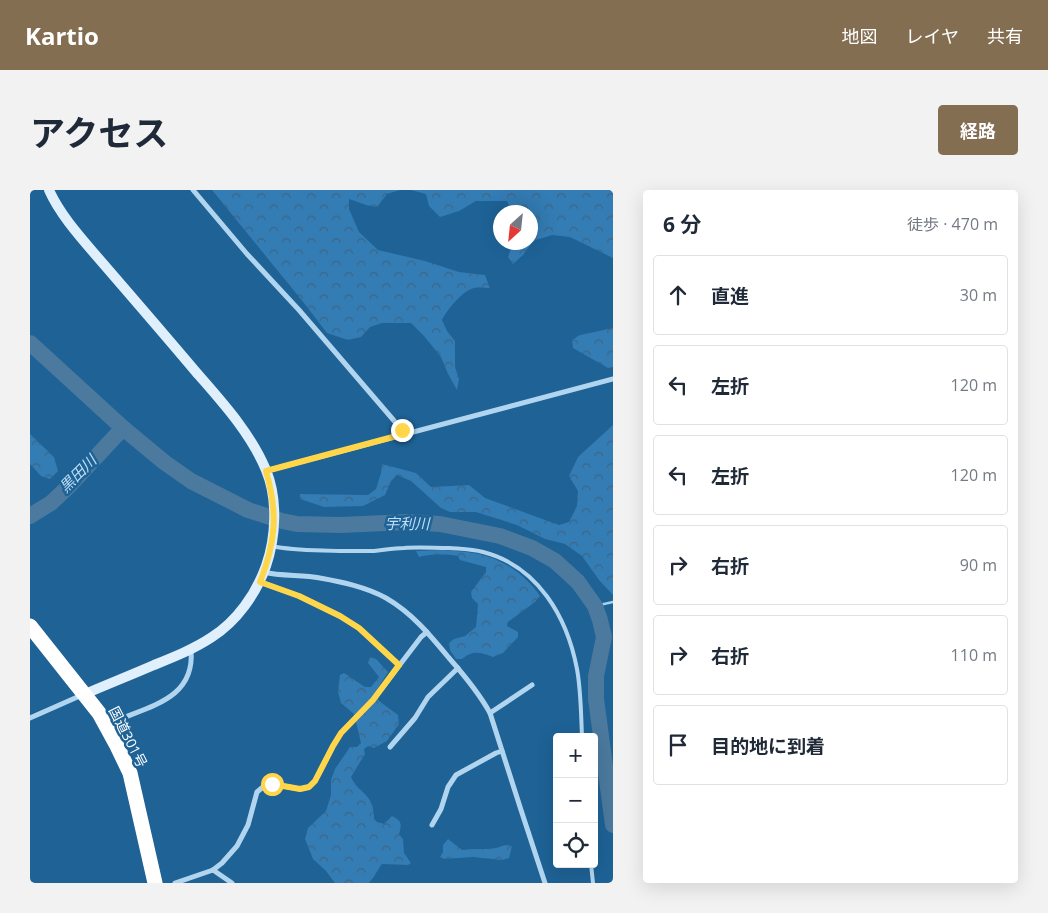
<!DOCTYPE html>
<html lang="ja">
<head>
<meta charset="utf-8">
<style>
	:root { --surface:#fff; --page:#f2f2f3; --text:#1f2937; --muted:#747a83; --line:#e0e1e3; --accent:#836e52 }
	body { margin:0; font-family:"Open Sans","Noto Sans JP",sans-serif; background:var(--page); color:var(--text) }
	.controls { position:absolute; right:15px; bottom:15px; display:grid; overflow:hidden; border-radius:5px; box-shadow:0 5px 20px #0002 }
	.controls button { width:45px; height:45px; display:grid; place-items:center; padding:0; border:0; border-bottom:1px solid var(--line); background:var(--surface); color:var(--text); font:25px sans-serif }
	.compass { position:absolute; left:463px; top:15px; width:45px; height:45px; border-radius:50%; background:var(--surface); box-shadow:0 5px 20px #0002; rotate:207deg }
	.stop { position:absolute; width:15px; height:15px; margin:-11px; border:4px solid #ffd54a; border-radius:50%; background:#fff }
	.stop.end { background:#ffd54a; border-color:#fff; box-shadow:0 1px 5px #0008 }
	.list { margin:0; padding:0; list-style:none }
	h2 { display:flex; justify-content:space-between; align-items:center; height:65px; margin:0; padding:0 20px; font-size:21px }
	h2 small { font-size:16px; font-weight:400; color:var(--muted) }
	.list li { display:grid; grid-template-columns:32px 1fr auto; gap:15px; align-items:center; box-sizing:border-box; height:80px; margin:0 10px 10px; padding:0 10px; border:1px solid var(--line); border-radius:5px }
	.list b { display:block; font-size:19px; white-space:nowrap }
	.list em { font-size:16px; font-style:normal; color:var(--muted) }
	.icon { flex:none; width:28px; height:28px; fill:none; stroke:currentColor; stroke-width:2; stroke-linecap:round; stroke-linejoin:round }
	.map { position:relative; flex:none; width:583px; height:693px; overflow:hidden; border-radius:5px }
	header { display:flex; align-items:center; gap:30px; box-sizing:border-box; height:70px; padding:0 25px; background:var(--accent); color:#fff }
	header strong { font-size:24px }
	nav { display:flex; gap:28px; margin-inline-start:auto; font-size:18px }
	.intro { display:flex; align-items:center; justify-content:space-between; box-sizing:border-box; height:120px; padding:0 30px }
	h1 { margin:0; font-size:35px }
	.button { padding:12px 22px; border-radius:5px; background:var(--accent); color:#fff; font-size:18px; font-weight:700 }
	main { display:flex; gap:30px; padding:0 30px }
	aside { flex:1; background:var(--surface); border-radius:5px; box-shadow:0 5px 20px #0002 }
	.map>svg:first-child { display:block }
	.forest { fill:url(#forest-crowns) }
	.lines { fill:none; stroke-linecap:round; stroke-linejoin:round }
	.stream { stroke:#a6d2f0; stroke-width:2.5 }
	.river { stroke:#4b7a9e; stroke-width:16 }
	.lane { stroke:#b2d5ef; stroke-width:4 }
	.street { stroke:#b2d5ef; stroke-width:5 }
	.secondary { stroke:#dfeffb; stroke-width:10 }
	.highway { stroke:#fff; stroke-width:15 }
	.route { stroke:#ffd54a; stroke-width:6 }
	.labels { text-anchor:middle; stroke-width:5; stroke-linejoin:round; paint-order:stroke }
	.street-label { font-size:14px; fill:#fff; stroke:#1e6296 }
	.water-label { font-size:15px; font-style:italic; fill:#bfdff6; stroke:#1e6296 }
</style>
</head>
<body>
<header>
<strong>Kartio</strong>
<nav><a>地図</a><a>レイヤ</a><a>共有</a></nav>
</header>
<div class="intro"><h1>アクセス</h1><a class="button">経路</a></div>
<main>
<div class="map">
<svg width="583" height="693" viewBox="0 0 583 693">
	<defs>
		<pattern id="forest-crowns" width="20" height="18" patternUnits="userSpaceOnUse" patternTransform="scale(1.25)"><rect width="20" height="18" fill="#337cb4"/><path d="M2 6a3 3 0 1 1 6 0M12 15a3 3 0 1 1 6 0" fill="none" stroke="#3e6685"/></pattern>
	</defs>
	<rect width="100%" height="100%" fill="#1e6296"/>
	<g class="forest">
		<path d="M182,0h188l-13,4 -10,13 -11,-2 -17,-6v10l10,23 19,18 47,11 34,11 26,3 5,13c-5,0 -11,-1 -16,0 -12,3 -27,22 -32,32l5,11 8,10v26l4,12 -2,11 -9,-16 -7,-17 -17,-21 -13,-13h-29l-12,4 -9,10 -13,3 -21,-7 -23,-30z"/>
		<path d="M381,0h202v68l-43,-21 -18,-2 -19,6 -10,14 -10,9 -5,-7 5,-14 17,-1v-30h-18l-5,-11h-31l-17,10 -19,6 -11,-11 -3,-12z"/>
		<path d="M583,138v39l-5,1 -35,-20 -1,-8 8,-5z"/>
		<path d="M583,235v170l-14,-15 -17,-24 -17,-12 -20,-5 -28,-14 -41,-13h-26l-9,-4 -30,-27 -14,-6 -6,6 -6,14 -22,11 -39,1 -24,-8v-5l68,1 8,-6 5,-16 1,-9 34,9 15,14 38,-2 16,13 74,27 10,-3 8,-16 1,-15 -9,-15 9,-19z"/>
		<path d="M0,244l24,23 4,14 -8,8 -9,-3 -11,-12z"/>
		<path d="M412,360c11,1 21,1 31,3 27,4 52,21 67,43l-5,6 -27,20 -1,4 11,6v5l-15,16 -10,4c-13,-5 -20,-7 -31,2h-6l-6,-9 -1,-7 5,-4 11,-3 11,-9 2,-23 -6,-6 -1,-6 15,-20v-5l-26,-7 -2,-4c-13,-2 -27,-2 -39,1l-3,-6z"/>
		<path d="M340,467l6,2 12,13 -14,22 5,7 19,14 1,9 -12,17 -13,7 -6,-2 -4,3 1,5 -14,23c6,13 11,12 18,22 4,6 5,13 5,20l3,3 7,2 8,-8c10,5 10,8 7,18l4,5 1,14 7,10 -3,2 -26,-1c-5,6 -7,13 -13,19h-34l-9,-12 -13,-12 -8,-20 3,-11 18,-17 5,-16v-15l4,-11 15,-22h7l4,-4 -7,-29 -13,-11 -3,-11 2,-17 4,-2 21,14h6l8,-10 -11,-14z"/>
		<path d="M418,649l14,11c11,-2 23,0 34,-2 8,-2 7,-4 16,-2l-3,12 -7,2 -29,-3 -29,2 -4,-2 3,-5v-7z"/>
	</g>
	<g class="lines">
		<path class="stream" d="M565,416l18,-4"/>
		<g class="river">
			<path d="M0,153l93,85 41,34 27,19 57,29 34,11 15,3 43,1 68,-3 32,2 60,12 32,12 23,13 23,21 17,24 5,14 4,17 -8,39v23l17,126"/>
			<path d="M0,326l21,-13 17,-16 55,-59"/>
		</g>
		<g class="lane">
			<path d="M242,356c22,5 45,4 68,5 11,0 22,0 34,0 10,-1 20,-3 30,-3 15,-1 30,0 45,0 12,1 23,1 34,4 55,14 84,65 94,117 4,22 4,45 5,68"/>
			<path d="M561,674l2,19"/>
		</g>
		<g class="street">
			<path d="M163,0l54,64 52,56 103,120 2,5"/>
			<path d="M236,281l347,-92"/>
			<path d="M234,382c18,5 38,2 56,6 22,4 46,9 66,20 26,15 44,37 63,60 15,17 30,35 41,55l31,97 24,73"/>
			<path d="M230,392l39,14 41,20 19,12 40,37"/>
			<path d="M460,523l42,-28"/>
			<path d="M0,528l52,-23"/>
			<path d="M90,529c35,-14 75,-23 71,-69"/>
			<path d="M360,557l25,-29 13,-21 30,-29"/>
			<path d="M402,635l9,-16 7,-22 8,-12 40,-22 6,-2"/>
			<path d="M183,680l19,13"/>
			<path d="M145,693l38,-13 9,-7 15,-17 11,-21 9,-33 7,-6 8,-2 28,5 9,-2 6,-6 18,-35 8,-13 32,-33 48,-63 6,-5"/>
		</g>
		<path class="secondary" d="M19,0c11,25 33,49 51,70 32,37 64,74 96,112 26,30 54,60 70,98 12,29 10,67 0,96 -10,28 -29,55 -54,71 -18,12 -38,20 -58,28 -23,10 -46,19 -69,29"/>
		<path class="highway" d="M0,436l69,87 18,33 13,27 25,110"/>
	</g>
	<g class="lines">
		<path class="route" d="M242,594l28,5 9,-2 6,-6 18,-35 8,-13 32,-33 26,-35 -40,-37 -19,-12 -41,-20 -39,-14c16,-40 18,-70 6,-111l138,-37 -2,-4"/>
	</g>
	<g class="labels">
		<g class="street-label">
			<text transform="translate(98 547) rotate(63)" y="5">国道301号</text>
		</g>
		<g class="water-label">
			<text transform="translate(48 284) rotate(-45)" y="5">黒田川</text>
			<text x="377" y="339">宇利川</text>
		</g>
	</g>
</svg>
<div class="controls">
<button>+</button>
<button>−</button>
<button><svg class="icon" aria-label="locate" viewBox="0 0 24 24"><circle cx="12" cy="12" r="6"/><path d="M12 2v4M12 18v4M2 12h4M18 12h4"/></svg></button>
</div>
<svg class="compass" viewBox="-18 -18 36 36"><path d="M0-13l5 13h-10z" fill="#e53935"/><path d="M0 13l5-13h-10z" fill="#747a83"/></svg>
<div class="stop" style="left:242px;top:594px"></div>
<div class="stop end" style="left:372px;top:240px"></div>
</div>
<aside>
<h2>6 分<small>徒歩 · 470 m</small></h2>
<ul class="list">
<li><svg class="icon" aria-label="ahead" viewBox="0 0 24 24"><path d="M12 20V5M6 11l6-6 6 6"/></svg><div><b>直進</b></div><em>30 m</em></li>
<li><svg class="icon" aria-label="left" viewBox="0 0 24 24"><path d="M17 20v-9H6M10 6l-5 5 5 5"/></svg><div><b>左折</b></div><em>120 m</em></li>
<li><svg class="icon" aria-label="left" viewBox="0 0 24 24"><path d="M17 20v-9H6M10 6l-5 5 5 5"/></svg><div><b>左折</b></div><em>120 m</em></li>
<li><svg class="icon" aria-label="right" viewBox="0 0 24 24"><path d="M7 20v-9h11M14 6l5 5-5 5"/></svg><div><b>右折</b></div><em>90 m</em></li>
<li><svg class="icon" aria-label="right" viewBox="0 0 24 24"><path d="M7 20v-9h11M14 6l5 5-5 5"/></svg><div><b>右折</b></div><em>110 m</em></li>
<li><svg class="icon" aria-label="arrive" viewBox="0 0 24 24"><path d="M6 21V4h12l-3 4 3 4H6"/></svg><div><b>目的地に到着</b></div></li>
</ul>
</aside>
</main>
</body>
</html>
